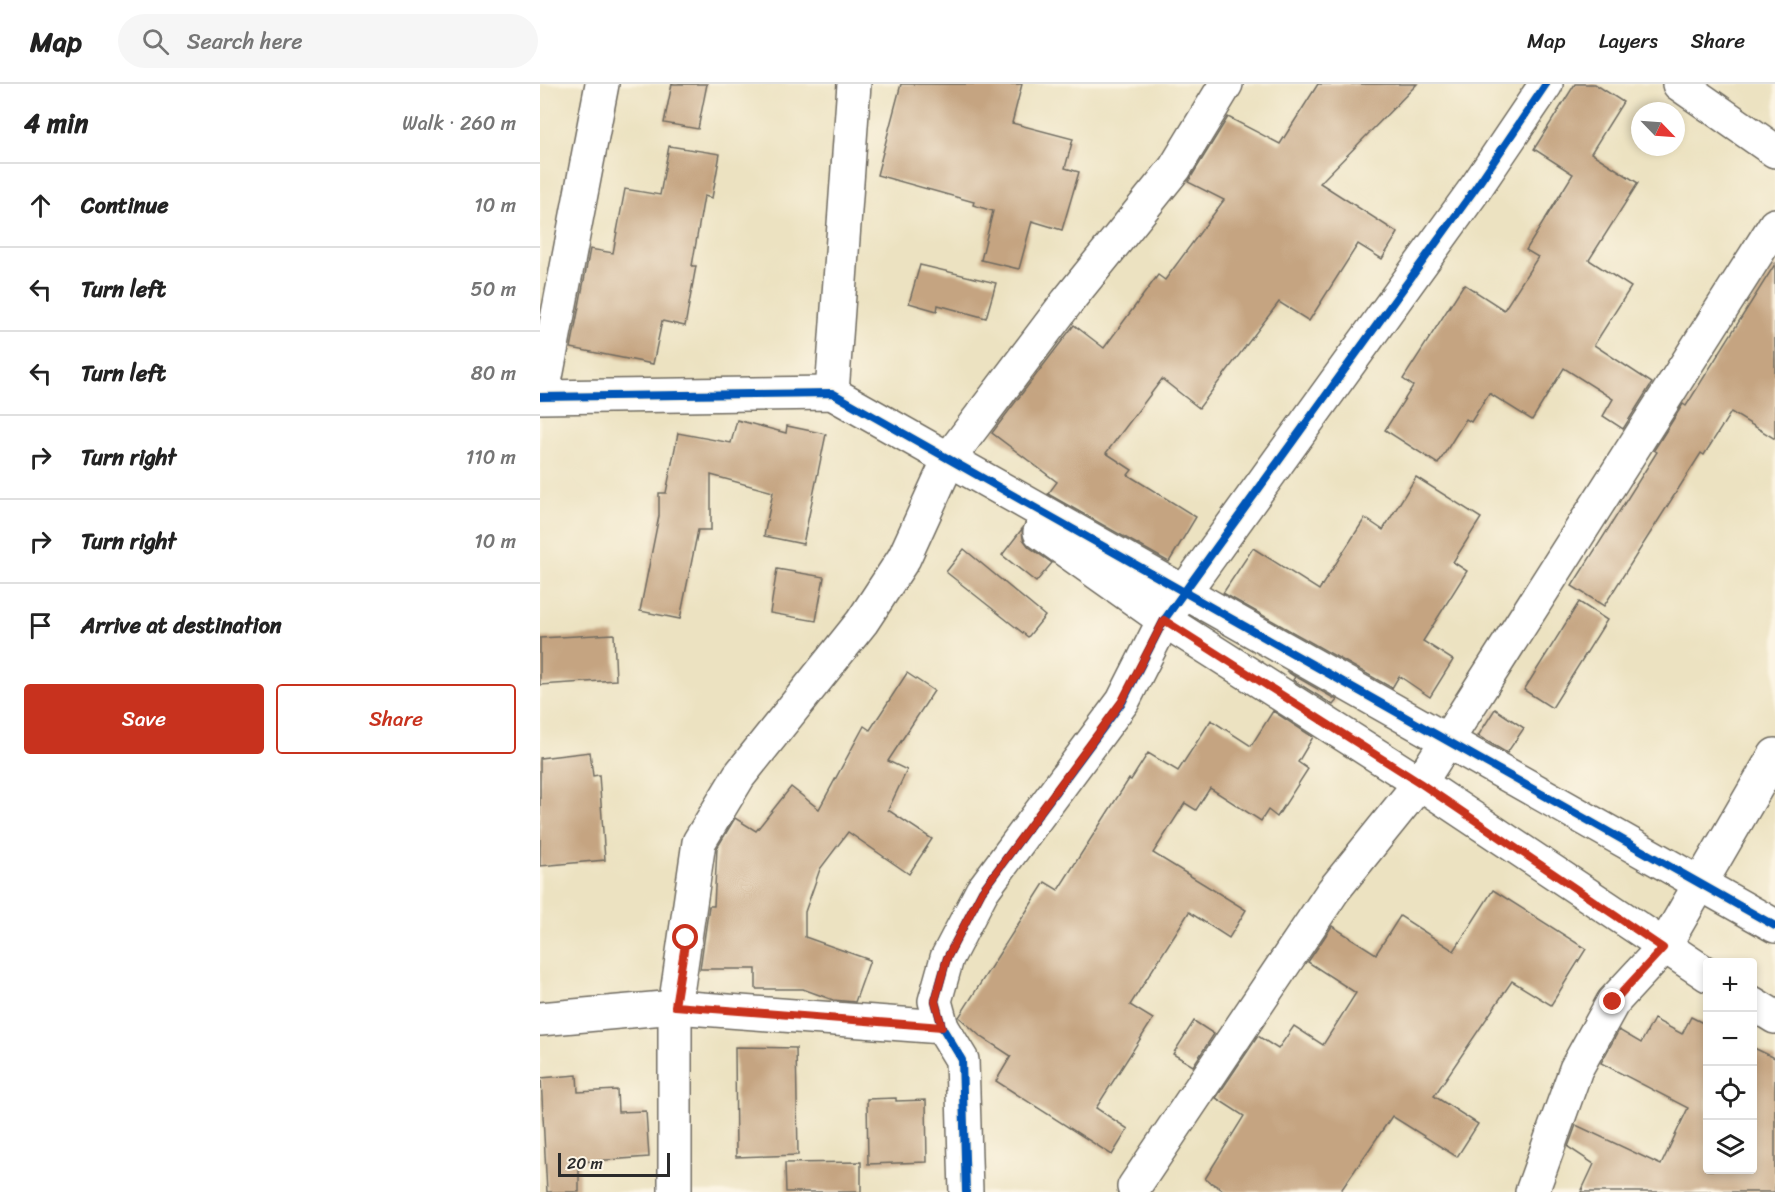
<!DOCTYPE html>
<html lang="en">
<head>
<meta charset="utf-8">
<style>
	:root { --surface:#fff; --page:#f6f6f6; --text:#222; --muted:#767676; --line:#e0e0e0; --accent:#c8321e }
	body { margin:0; font-family:Sriracha,sans-serif; background:var(--page); color:var(--text) }
	.controls { position:absolute; right:18px; bottom:18px; display:grid; overflow:hidden; border-radius:6px; box-shadow:0 3px 9px #0003 }
	.controls button { width:54px; height:54px; display:grid; place-items:center; padding:0; border:0; border-bottom:2px solid var(--line); background:var(--surface); color:var(--text); font:30px sans-serif }
	.compass { position:absolute; left:1091px; top:18px; width:54px; height:54px; border-radius:50%; background:var(--surface); box-shadow:0 3px 9px #0003; rotate:115deg }
	.scale { position:absolute; left:18px; bottom:15px; width:112px; box-sizing:border-box; padding-left:6px; border:3px solid #2b2b2b; border-top:0; font-size:16px; line-height:21px; white-space:nowrap; color:#2b2b2b; -webkit-text-stroke:4px #fcf5e5; paint-order:stroke }
	.stop { position:absolute; width:18px; height:18px; margin:-14px; border:4px solid #c8321e; border-radius:50%; background:#fff }
	.stop.end { background:#c8321e; border-color:#fff; box-shadow:0 2px 6px #0008 }
	.list { margin:0; padding:0; list-style:none }
	h2 { display:flex; justify-content:space-between; align-items:center; height:78px; margin:0; padding:0 24px; font-size:26px }
	h2 small { font-size:20px; font-weight:400; color:var(--muted) }
	.list li { display:grid; grid-template-columns:39px 1fr auto; gap:18px; align-items:center; box-sizing:border-box; height:84px; padding:0 24px; border-top:2px solid var(--line) }
	.list b { display:block; font-size:22px; white-space:nowrap }
	.list em { font-size:20px; font-style:normal; color:var(--muted) }
	.actions { display:flex; gap:12px; padding:18px 24px }
	.actions a { flex:1; padding:14px 0; border:2px solid var(--accent); border-radius:6px; text-align:center; font-size:21px; color:var(--accent) }
	.actions .main { background:var(--accent); color:#fff }
	.icon { flex:none; width:33px; height:33px; fill:none; stroke:currentColor; stroke-width:2; stroke-linecap:round; stroke-linejoin:round }
	.map { position:relative; flex:none; width:1235px; height:1108px; overflow:hidden }
	header { display:flex; align-items:center; gap:36px; box-sizing:border-box; height:84px; padding:0 30px; background:var(--surface); border-bottom:2px solid var(--line) }
	header strong { font-size:28px }
	nav { display:flex; gap:33px; margin-inline-start:auto; font-size:21px }
	.search { width:420px; height:54px; background:var(--page); display:flex; align-items:center; gap:15px; box-sizing:border-box; padding:0 21px; border-radius:33px; color:var(--muted); font-size:22px }
	main { display:flex }
	aside { flex:1; background:var(--surface) }
	.map>svg:first-child { display:block }
	.building { fill:#c5a481 }
	.lines { fill:none; stroke-linecap:round; stroke-linejoin:round }
	.minor-casing { stroke:#6f6b60; stroke-width:36 }
	.minor { stroke:#fff; stroke-width:33 }
	.cycleway-casing { stroke:#fcf5e5; stroke-width:11 }
	.cycleway { stroke:#0057b8; stroke-width:8 }
	.route { stroke:#c8321e; stroke-width:8 }
</style>
</head>
<body>
<header>
<strong>Map</strong>
<div class="search"><svg class="icon" aria-label="search" viewBox="0 0 24 24"><circle cx="10" cy="10" r="6"/><path d="M15 15l6 6"/></svg>Search here</div>
<nav><a>Map</a><a>Layers</a><a>Share</a></nav>
</header>
<main>
<aside>
<h2>4 min<small>Walk · 260 m</small></h2>
<ul class="list">
<li><svg class="icon" aria-label="ahead" viewBox="0 0 24 24"><path d="M12 20V5M6 11l6-6 6 6"/></svg><div><b>Continue</b></div><em>10 m</em></li>
<li><svg class="icon" aria-label="left" viewBox="0 0 24 24"><path d="M17 20v-9H6M10 6l-5 5 5 5"/></svg><div><b>Turn left</b></div><em>50 m</em></li>
<li><svg class="icon" aria-label="left" viewBox="0 0 24 24"><path d="M17 20v-9H6M10 6l-5 5 5 5"/></svg><div><b>Turn left</b></div><em>80 m</em></li>
<li><svg class="icon" aria-label="right" viewBox="0 0 24 24"><path d="M7 20v-9h11M14 6l5 5-5 5"/></svg><div><b>Turn right</b></div><em>110 m</em></li>
<li><svg class="icon" aria-label="right" viewBox="0 0 24 24"><path d="M7 20v-9h11M14 6l5 5-5 5"/></svg><div><b>Turn right</b></div><em>10 m</em></li>
<li><svg class="icon" aria-label="arrive" viewBox="0 0 24 24"><path d="M6 21V4h12l-3 4 3 4H6"/></svg><div><b>Arrive at destination</b></div></li>
</ul>
<div class="actions"><a class="main">Save</a><a>Share</a></div>
</aside>
<div class="map">
<svg width="1235" height="1108" viewBox="0 0 1235 1108">
	<rect width="100%" height="100%" fill="#fcf5e5"/>
	<filter id="ink" filterUnits="userSpaceOnUse"><feTurbulence type="fractalNoise" baseFrequency=".0167" numOctaves="2"/><feDisplacementMap in="SourceGraphic" scale="12" xChannelSelector="R" yChannelSelector="G"/><feConvolveMatrix kernelMatrix="1 2 1 2 8 2 1 2 1" color-interpolation-filters="sRGB"/></filter>
	<filter id="wash" filterUnits="userSpaceOnUse"><feTurbulence type="fractalNoise" baseFrequency=".008" numOctaves="4" result="noise"/><feDisplacementMap in="SourceGraphic" scale="24" xChannelSelector="R" yChannelSelector="G"/><feGaussianBlur stdDeviation="1.35" result="paint"/><feColorMatrix in="noise" values="0 0 0 0 0 0 0 0 0 0 0 0 0 0 0 0 0 1.4 0 .05"/><feComposite in="paint" operator="in"/></filter>
	<g filter="url(#wash)">
		<rect width="100%" height="100%" fill="#ece2c1"/>
		<g id="blocks">
			<g class="building">
				<path d="M132,0h35l-9,45 -34,-6z"/>
				<path d="M361,0h121l-10,39 61,16 -8,29 14,4 -17,58 -30,-9 -13,48 -38,-9 12,-49 -20,-6 1,-3 -97,-27z"/>
				<path d="M778,0h99l-97,99 78,50 -16,26 -24,-15 -49,77 -30,-19 -80,106 -37,-29 -56,74 26,17 -4,5 68,42 -27,45 -121,-68 9,-12 -65,-49 82,-108 30,23 54,-73 7,5 59,-80 -36,-18 40,-65 52,27z"/>
				<path d="M1035,0h20l28,18 -32,51 47,30 -49,77 42,27 -37,58 58,38 -29,46 -20,-13 10,-17 -49,-31 -32,52 -43,-27 -18,29 -5,-3 -28,45 -53,-34 28,-44 -10,-7 61,-95 40,26 34,-53 -12,-7 47,-76 -39,-25z"/>
				<path d="M129,62l51,8 -8,44 -8,-2 -12,70h4l-11,60 -23,-5 -9,43 -82,-16 19,-99 23,4 12,-64 35,6z"/>
				<path d="M1235,180v175l-44,-27 -27,43 -3,-2 -97,153 -32,-20 85,-134 -3,-2 29,-46 3,2z"/>
				<path d="M380,181l76,18 -10,35 -48,-13 -1,6 -28,-8z"/>
				<path d="M197,336l49,13 1,-7 39,8 -23,110 -39,-8 9,-44 -62,-17v55h-13l-18,89 -40,-8 19,-95v-23h7l12,-60 53,10z"/>
				<path d="M876,393l65,41 -28,44 14,9 -44,70 30,19 -23,37 -31,-21 -7,12 -169,-95 30,-45 66,42 46,-72 18,12z"/>
				<path d="M482,445l1,10 6,8 23,16 -16,19 -34,-27z"/>
				<path d="M424,465l81,67 -17,21 -82,-65z"/>
				<path d="M237,485l47,8 -8,44 -46,-8z"/>
				<path d="M1039,518l28,18 -55,88 -28,-18z"/>
				<path d="M74,550l2,46 -76,5v-47z"/>
				<path d="M746,587l51,29 -4,5 -40,-25 2,-3z"/>
				<path d="M367,589l27,18 -46,70 19,9 -19,40 44,29 -23,35 -61,-42 -28,37 -15,43v25l65,23 -15,42 -22,-2 -30,-11h-47v-20h-56l9,-63h5l3,-58 18,-30 21,13 35,-44 28,22 45,-83 6,4z"/>
				<path d="M955,625l29,19 -17,25 -29,-17z"/>
				<path d="M733,627l40,26 -15,25 10,7 -31,48 -9,-7 -7,11 -51,-33 -14,22 -11,-7 -32,50 93,57 -17,28 -40,-26 -59,93 23,14 -57,89 32,21 -16,26 -116,-74 15,-25 -31,-20 -21,-19 86,-135 13,8 71,-111 2,1 17,-27 30,18 33,-51 40,26z"/>
				<path d="M50,668l3,24 6,-1 6,85 -65,6v-108z"/>
				<path d="M953,806l93,59 -35,56 -39,-24 -78,115 44,28 -21,33 -65,-41 -52,76h-114l-21,-13 39,-63 -28,-18 42,-62 20,13 16,-23 29,19 33,-52 -48,-31 24,-36 44,28 24,-38 54,35z"/>
				<path d="M1151,933l16,8v145h45v-123l23,11v134h-194l13,-28 -26,-17 8,-22 85,40 27,-57 -87,-45 18,-33 22,13 13,-24 28,15z"/>
				<path d="M654,937l20,13 -21,32 -20,-12z"/>
				<path d="M195,963l61,1 2,107 -62,2z"/>
				<path d="M37,991l1,17 39,-2 1,22 28,-1 3,46 -70,5v30h-32l-6,-114z"/>
				<path d="M356,1014v3l30,-1 1,62 -59,2 -1,-65z"/>
				<path d="M321,1078v30h-75l-1,-29z"/>
			</g>
		</g>
	</g>
	<g filter="url(#ink)">
		<use href="#blocks" fill-opacity="0" stroke="#6f6b60" stroke-width="1.5"/>
		<g class="lines">
			<defs>
				<g id="minor">
					<path d="M1139,0l96,67"/>
					<path d="M6,293l56,-293"/>
					<path d="M292,309l22,-309"/>
					<path d="M0,313l292,-4 943,533"/>
					<path d="M500,448l124,88 256,163 288,192"/>
					<path d="M1212,919l23,14"/>
					<path d="M0,935l135,-12 267,20"/>
					<path d="M594,1103l199,-296 87,-108 355,-558"/>
					<path d="M135,1108v-185l24,-165 40,-66 123,-154 42,-64 46,-101 117,-155 108,-134 51,-84"/>
					<path d="M426,1108l-4,-132 -20,-33 -7,-26 12,-43 35,-67 141,-190 41,-81 313,-434 69,-102"/>
					<path d="M992,1108l44,-123 37,-67 50,-54 112,-193"/>
				</g>
			</defs>
			<use href="#minor" class="minor-casing"/>
			<use href="#minor" class="minor"/>
			<defs>
				<g id="cycleway">
					<path d="M0,313l292,-4 943,533"/>
					<path d="M426,1108l-4,-132 -20,-33 -7,-26 12,-43 35,-67 141,-190 41,-81 313,-434 69,-102"/>
				</g>
			</defs>
			<use href="#cycleway" class="cycleway-casing"/>
			<use href="#cycleway" class="cycleway"/>
		</g>
	</g>
	<g class="lines" filter="url(#ink)">
		<path class="route" d="M146,854l-11,68 267,21 -7,-26 12,-43 35,-67 140,-190 42,-81 256,163 243,165 -50,54"/>
	</g>
</svg>
<div class="controls">
<button>+</button>
<button>−</button>
<button><svg class="icon" aria-label="locate" viewBox="0 0 24 24"><circle cx="12" cy="12" r="6"/><path d="M12 2v4M12 18v4M2 12h4M18 12h4"/></svg></button>
<button><svg class="icon" aria-label="layers" viewBox="0 0 24 24"><path d="M12 4l9 5-9 5-9-5zM3 14l9 5 9-5"/></svg></button>
</div>
<svg class="compass" viewBox="-18 -18 36 36"><path d="M0-13l5 13h-10z" fill="#e53935"/><path d="M0 13l5-13h-10z" fill="#767676"/></svg>
<div class="scale">20 m</div>
<div class="stop" style="left:146px;top:854px"></div>
<div class="stop end" style="left:1073px;top:918px"></div>
</div>
</main>
</body>
</html>
